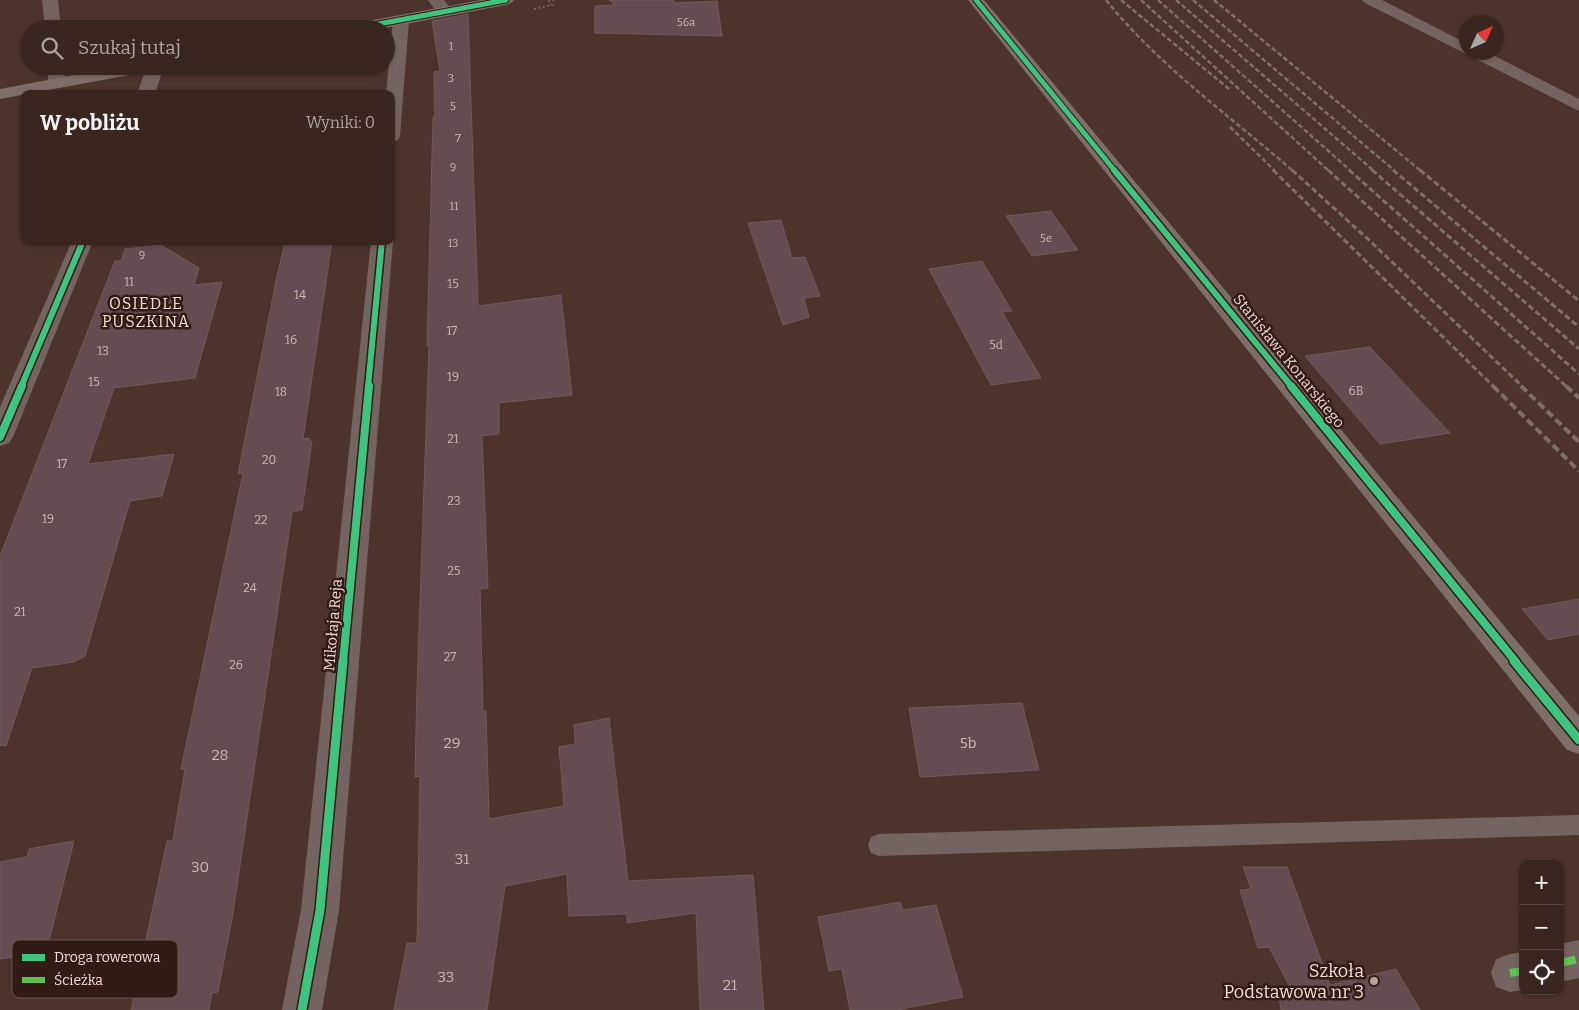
<!DOCTYPE html>
<html lang="pl">
<head>
<meta charset="utf-8">
<style>
	:root { --surface:#3a2621; --page:#45322e; --text:#f1f3f6; --muted:#aba5a5; --line:#54433f }
	body { margin:0; font-family:Bitter,serif; background:var(--page); color:var(--text) }
	.controls { position:absolute; right:15px; bottom:15px; display:grid; overflow:hidden; border-radius:10px; box-shadow:0 1px 4px #0004 }
	.controls button { width:45px; height:45px; display:grid; place-items:center; padding:0; border:0; border-bottom:1px solid var(--line); background:var(--surface); color:var(--text); font:25px sans-serif }
	.compass { position:absolute; left:1459px; top:15px; width:45px; height:45px; border-radius:50%; background:var(--surface); box-shadow:0 1px 4px #0004; rotate:45deg }
	.list { margin:0; padding:0; list-style:none }
	h2 { display:flex; justify-content:space-between; align-items:center; height:65px; margin:0; padding:0 20px; font-size:21px }
	h2 small { font-size:16px; font-weight:400; color:var(--muted) }
	.icon { flex:none; width:28px; height:28px; fill:none; stroke:currentColor; stroke-width:2; stroke-linecap:round; stroke-linejoin:round }
	.map { position:relative; flex:none; width:1579px; height:1010px; overflow:hidden }
	.search { position:absolute; background:var(--surface); box-shadow:0 1px 4px #0004; left:20px; top:20px; width:375px; height:55px; display:flex; align-items:center; gap:12px; box-sizing:border-box; padding:0 18px; border-radius:28px; color:var(--muted); font-size:19px }
	.panel { position:absolute; background:var(--surface); box-shadow:0 1px 4px #0004; left:20px; top:90px; width:375px; height:155px; border-radius:10px }
	.map>svg:first-child { display:block }
	.building { fill:#644c52; stroke:#6e5a5c }
	.lines { fill:none; stroke-linecap:round; stroke-linejoin:round }
	.path { stroke:#756662; stroke-width:2; stroke-dasharray:2 2.5; stroke-linecap:butt }
	.lane { fill:#736461; fill-rule:evenodd }
	.street { fill:#736461; fill-rule:evenodd }
	.secondary { fill:#7e6e69; fill-rule:evenodd }
	.rail-far2 { stroke:#7e6e6a; stroke-width:2.5; stroke-dasharray:5 2.5; stroke-linecap:butt }
	.rail-far1 { stroke:#7e6e6a; stroke-width:3; stroke-dasharray:6 3; stroke-linecap:butt }
	.rail { stroke:#7e6e6a; stroke-width:4; stroke-dasharray:8 4; stroke-linecap:butt }
	.quiet { stroke:#63c152; stroke-width:8; stroke-dasharray:16 8; stroke-linecap:butt }
	.cycleway-far3-casing { stroke:#311b16; stroke-width:7 }
	.cycleway-far2-casing { stroke:#311b16; stroke-width:9 }
	.cycleway-far1-casing { stroke:#311b16; stroke-width:11 }
	.cycleway-casing { stroke:#311b16; stroke-width:12 }
	.cycleway-far3 { stroke:#40c37c; stroke-width:5 }
	.cycleway-far2 { stroke:#40c37c; stroke-width:6 }
	.cycleway-far1 { stroke:#40c37c; stroke-width:8 }
	.cycleway { stroke:#40c37c; stroke-width:9 }
	.poi-dot { fill:#bc9e97; stroke:#311b16; stroke-width:2 }
	.labels { text-anchor:middle; stroke-width:5; stroke-linejoin:round; paint-order:stroke }
	.far-number-label { font-size:11px; fill:#d3b5b0 }
	.number-label { font-size:12px; fill:#d3b5b0 }
	.street-label { font-size:15px; fill:#f8d8d0; stroke:#311b16 }
	.near-number-label { font-size:15px; fill:#d3b5b0 }
	.neighbourhood-label { font-size:16px; letter-spacing:1px; fill:#f8d8d0; stroke:#311b16 }
	.near-poi-label { font-size:18px; fill:#f8d8d0; stroke:#311b16; text-anchor:end }
	.key { fill:#311b16; stroke:#6d544e; stroke-width:1 }
	.key-label { font-size:14px; fill:#f8d8d0 }
</style>
</head>
<body>
<div class="map">
<svg width="1579" height="1010" viewBox="0 0 1579 1010">
	<rect width="100%" height="100%" fill="#4e332c"/>
	<g class="building">
		<path d="M609,0h64l3,3 41,-2 5,35 -127,-3v-27l20,-1z"/>
		<path d="M468,14l10,292 83,-11 11,100 -73,8v31l-17,2 6,152 -8,1 3,123 3,-1 3,108 75,-13 -5,-59 16,-3 -1,-19 35,-7 19,163 125,-6 11,135h-64l-4,-97 -69,10v-9l-58,2 -2,-42 -62,12 -18,124h-93l13,-67h10l3,-167 -5,1 2,-90 12,-341h-2l6,-229h2l-1,-45 6,-1 -8,-50z"/>
		<path d="M1051,211l27,39 -46,6 -26,-40z"/>
		<path d="M781,220l11,38 13,-1 15,39 -16,2 5,19 -26,8 -35,-102z"/>
		<path d="M305,241h27l-29,198 6,-1v4l3,-1 -10,69 -10,2 -59,401 -15,79 -6,1 -3,17h-78l36,-169 6,-1 12,-71h-4l62,-296 -5,1 39,-198 8,-33z"/>
		<path d="M161,245l38,23 -5,17 28,-3 -27,96 -81,10 -26,76 86,-10 -12,42 -32,5 -45,155 -11,6 -42,6 -26,78 -6,-1v-189l115,-295h6l4,-12z"/>
		<path d="M982,261l30,50 -10,1 39,66 -50,7 -62,-116z"/>
		<path d="M1370,347l80,86 -70,11 -75,-88z"/>
		<path d="M1579,599v35l-31,6 -26,-31z"/>
		<path d="M1022,703l17,67 -119,7 -11,-69z"/>
		<path d="M74,841l-28,112 -46,6v-97l27,-5 2,-8z"/>
		<path d="M1243,867h44l43,118 66,-16 24,41h-139l-2,-14 14,-3 -24,-46 -11,1 -18,-58 11,-1z"/>
		<path d="M900,902l3,8 33,-5 27,92 -66,13h-47l-8,-41 -13,2 -11,-54z"/>
	</g>
	<g class="lines">
		<path class="path" d="M534,9l18,-4 -3,-4 6,-1"/>
		<path class="lane" d="M1579,815v20l-700,21 -8,-3 -3,-8 3,-8 8,-3z"/>
		<g class="street">
			<path d="M42,0h16l3,29h-16z"/>
			<path d="M428,0h16l8,11 -2,3h-12z"/>
			<path d="M1362,0h20l84,43v9h21l92,47v12l-214,-108z"/>
			<path d="M401,15l6,2 2,3 -9,116 -2,4 -7,2v-48h-5l7,-74 2,-3z"/>
			<path d="M48,66h16l2,17 -3,4 -6,1 -6,-1 -3,-4z"/>
			<path d="M147,66h17l-9,28h-18z"/>
			<path d="M391,239l2,2 -54,669 -17,100h-40l19,-100 70,-669h20z"/>
			<path d="M72,241h21l-80,196 -4,6 -9,3v-39z"/>
			<path d="M1579,940v38l-19,4v-38z"/>
			<path d="M1523,952v38l-13,2 -14,-5 -5,-14 5,-14 14,-5z"/>
		</g>
		<g class="secondary">
			<path d="M481,0h33l-3,3 -5,2 -127,24h-35l2,-3 6,-2z"/>
			<path d="M968,0h16l595,716v38l-12,-4z"/>
			<path d="M122,66h37l-2,4 -6,1 -151,28v-10z"/>
		</g>
		<g class="rail-far2">
			<path d="M1106,0c54,67 123,115 187,171"/>
			<path d="M1121,0l108,89"/>
			<path d="M1141,0l188,171"/>
			<path d="M1158,0l193,171"/>
			<path d="M1176,0l198,171"/>
			<path d="M1193,0l202,171"/>
			<path d="M1214,0l207,171"/>
			<path d="M1230,127l45,44"/>
		</g>
		<g class="rail-far1">
			<path d="M1273,170l221,217"/>
			<path d="M1292,170l78,71 153,146"/>
			<path d="M1328,170l239,217"/>
			<path d="M1349,170l230,204"/>
			<path d="M1372,170l207,179"/>
			<path d="M1393,170l186,157"/>
			<path d="M1420,170l159,131"/>
		</g>
		<g class="rail">
			<path d="M1493,386l86,85"/>
			<path d="M1521,386l58,56"/>
			<path d="M1566,386l13,12"/>
		</g>
		<g class="quiet">
			<path d="M1560,963l19,-4"/>
			<path d="M1510,973l13,-2"/>
		</g>
		<defs>
			<g id="cycleway-far3">
				<path d="M976,0l139,171"/>
				<path d="M352,29l154,-29"/>
			</g>
			<g id="cycleway-far2">
				<path d="M1114,170l178,217"/>
				<path d="M21,387l62,-146"/>
				<path d="M368,387l14,-146"/>
			</g>
			<g id="cycleway-far1">
				<path d="M1291,386l225,276"/>
				<path d="M0,437l22,-51"/>
				<path d="M343,662l26,-276"/>
			</g>
			<g id="cycleway">
				<path d="M1514,661l65,79"/>
				<path d="M302,1010l18,-100 23,-249"/>
			</g>
		</defs>
		<use href="#cycleway-far3" class="cycleway-far3-casing"/>
		<use href="#cycleway-far2" class="cycleway-far2-casing"/>
		<use href="#cycleway-far1" class="cycleway-far1-casing"/>
		<use href="#cycleway" class="cycleway-casing"/>
		<use href="#cycleway-far3" class="cycleway-far3"/>
		<use href="#cycleway-far2" class="cycleway-far2"/>
		<use href="#cycleway-far1" class="cycleway-far1"/>
		<use href="#cycleway" class="cycleway"/>
	</g>
	<circle class="poi-dot" cx="1374" cy="981" r="5"/>
	<g class="labels">
		<g class="far-number-label">
			<text x="686" y="26">56a</text>
			<text x="451" y="50">1</text>
			<text x="451" y="82">3</text>
			<text x="453" y="110">5</text>
			<text x="458" y="142">7</text>
			<text x="453" y="171">9</text>
			<text x="454" y="210">11</text>
			<text x="1046" y="242">5e</text>
			<text x="453" y="247">13</text>
			<text x="142" y="259">9</text>
		</g>
		<g class="number-label">
			<text x="129" y="286">11</text>
			<text x="453" y="288">15</text>
			<text x="300" y="299">14</text>
			<text x="452" y="335">17</text>
			<text x="291" y="344">16</text>
			<text x="996" y="349">5d</text>
			<text x="103" y="355">13</text>
			<text x="453" y="381">19</text>
			<text x="94" y="386">15</text>
			<text x="1356" y="395">6B</text>
			<text x="281" y="396">18</text>
			<text x="453" y="443">21</text>
			<text x="269" y="464">20</text>
			<text x="62" y="468">17</text>
			<text x="454" y="505">23</text>
			<text x="48" y="523">19</text>
			<text x="261" y="524">22</text>
			<text x="454" y="575">25</text>
			<text x="250" y="592">24</text>
			<text x="20" y="616">21</text>
			<text x="450" y="661">27</text>
			<text x="236" y="669">26</text>
		</g>
		<g class="street-label">
			<text transform="translate(1289 361) rotate(51)" y="5">Stanisława Konarskiego</text>
			<text transform="translate(333 625) rotate(-85)" y="5">Mikołaja Reja</text>
		</g>
		<g class="near-number-label">
			<text x="452" y="748">29</text>
			<text x="968" y="748">5b</text>
			<text x="220" y="760">28</text>
			<text x="462" y="864">31</text>
			<text x="200" y="872">30</text>
			<text x="446" y="982">33</text>
			<text x="730" y="990">21</text>
		</g>
		<g class="neighbourhood-label">
			<text x="146" y="309">OSIEDLE<tspan x="146" dy="18">PUSZKINA</tspan></text>
		</g>
		<g class="near-poi-label">
			<text x="1364" y="977">Szkoła<tspan x="1364" dy="21">Podstawowa nr 3</tspan></text>
		</g>
	</g>
	<rect x="12" y="940" width="166" height="58" rx="8" class="key"/>
	<rect x="22" y="954" width="23" height="7" fill="#40c37c"/>
	<rect x="22" y="977" width="23" height="6" fill="#63c152"/>
	<g class="key-label">
		<text x="54" y="962">Droga rowerowa</text>
		<text x="54" y="985">Ścieżka</text>
	</g>
</svg>
<div class="controls">
<button>+</button>
<button>−</button>
<button><svg class="icon" aria-label="locate" viewBox="0 0 24 24"><circle cx="12" cy="12" r="6"/><path d="M12 2v4M12 18v4M2 12h4M18 12h4"/></svg></button>
</div>
<svg class="compass" viewBox="-18 -18 36 36"><path d="M0-13l5 13h-10z" fill="#e53935"/><path d="M0 13l5-13h-10z" fill="#aba5a5"/></svg>
<div class="search"><svg class="icon" aria-label="search" viewBox="0 0 24 24"><circle cx="10" cy="10" r="6"/><path d="M15 15l6 6"/></svg>Szukaj tutaj</div>
<section class="panel">
<h2>W pobliżu<small>Wyniki: 0</small></h2>
<ul class="list">
</ul>
</section>
</div>
</body>
</html>
